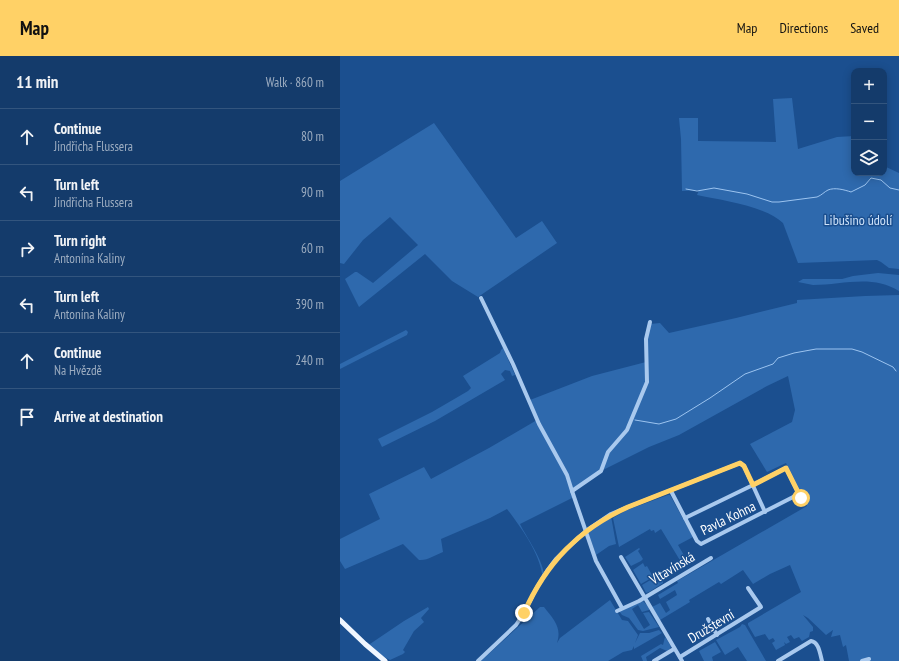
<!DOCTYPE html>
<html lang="en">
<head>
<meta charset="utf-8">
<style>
	:root { --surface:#143b6b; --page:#214673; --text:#f1f3f6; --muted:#9dadc1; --line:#33557e; --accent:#ffd166 }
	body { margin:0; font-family:"PT Sans Narrow",sans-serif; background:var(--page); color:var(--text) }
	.controls { position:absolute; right:12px; top:12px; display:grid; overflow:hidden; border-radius:8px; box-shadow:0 2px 10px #0003 }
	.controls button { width:36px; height:36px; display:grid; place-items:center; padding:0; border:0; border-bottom:1px solid var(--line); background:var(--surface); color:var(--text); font:20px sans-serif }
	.stop { position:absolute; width:12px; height:12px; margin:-9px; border:3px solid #ffd166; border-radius:50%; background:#fff }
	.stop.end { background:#ffd166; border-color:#fff; box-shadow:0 1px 4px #0008 }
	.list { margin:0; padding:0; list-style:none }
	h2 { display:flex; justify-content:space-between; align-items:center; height:52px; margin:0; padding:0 16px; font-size:17px }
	h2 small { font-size:13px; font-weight:400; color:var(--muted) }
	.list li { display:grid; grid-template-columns:26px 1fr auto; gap:12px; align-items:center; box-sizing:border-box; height:56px; padding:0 16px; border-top:1px solid var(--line) }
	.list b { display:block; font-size:15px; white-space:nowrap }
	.list p { margin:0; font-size:13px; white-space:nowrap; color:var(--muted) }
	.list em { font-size:13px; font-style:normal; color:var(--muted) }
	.icon { flex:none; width:22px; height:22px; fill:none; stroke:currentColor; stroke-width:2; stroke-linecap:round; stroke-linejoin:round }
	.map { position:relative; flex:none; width:559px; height:605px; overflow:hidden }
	header { display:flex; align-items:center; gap:24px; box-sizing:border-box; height:56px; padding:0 20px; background:var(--accent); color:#111 }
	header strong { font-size:19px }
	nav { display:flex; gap:22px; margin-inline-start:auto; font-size:14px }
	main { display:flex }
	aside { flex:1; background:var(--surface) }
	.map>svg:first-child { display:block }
	.green { fill:#2e69ad }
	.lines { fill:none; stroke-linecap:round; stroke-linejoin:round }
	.stream { stroke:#9cc4f0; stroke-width:1 }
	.minor { stroke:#a9c9ee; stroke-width:4 }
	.major { stroke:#f0f6ff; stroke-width:5 }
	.route { stroke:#ffd166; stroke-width:5 }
	.labels { text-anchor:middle; stroke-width:3; stroke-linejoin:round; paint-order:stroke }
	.park-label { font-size:14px; fill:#cfe3fa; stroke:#1b4f8f }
	.street-label { font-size:14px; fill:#fff; stroke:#1b4f8f }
</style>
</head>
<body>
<header>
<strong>Map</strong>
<nav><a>Map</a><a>Directions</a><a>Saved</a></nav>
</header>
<main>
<aside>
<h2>11 min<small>Walk · 860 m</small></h2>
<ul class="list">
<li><svg class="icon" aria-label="ahead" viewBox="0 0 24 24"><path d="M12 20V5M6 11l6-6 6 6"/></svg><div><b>Continue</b><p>Jindřicha Flussera</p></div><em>80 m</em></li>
<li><svg class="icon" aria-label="left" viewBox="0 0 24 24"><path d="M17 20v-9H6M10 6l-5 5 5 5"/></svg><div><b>Turn left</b><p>Jindřicha Flussera</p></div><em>90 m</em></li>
<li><svg class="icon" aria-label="right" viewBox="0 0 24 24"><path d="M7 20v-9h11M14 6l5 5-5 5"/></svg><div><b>Turn right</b><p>Antonína Kaliny</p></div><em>60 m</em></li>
<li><svg class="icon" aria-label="left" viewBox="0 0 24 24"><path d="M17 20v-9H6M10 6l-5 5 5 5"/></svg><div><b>Turn left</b><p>Antonína Kaliny</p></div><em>390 m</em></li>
<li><svg class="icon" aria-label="ahead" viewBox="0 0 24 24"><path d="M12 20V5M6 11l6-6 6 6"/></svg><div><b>Continue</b><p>Na Hvězdě</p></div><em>240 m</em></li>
<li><svg class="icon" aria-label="arrive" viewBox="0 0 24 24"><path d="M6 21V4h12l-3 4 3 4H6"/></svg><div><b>Arrive at destination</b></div></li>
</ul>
</aside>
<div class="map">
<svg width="559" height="605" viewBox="0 0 559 605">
	<rect width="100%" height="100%" fill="#1b4f8f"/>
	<g class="green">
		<path d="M452,42l6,51 39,-12 17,-1v37h30v-7l15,7v96l-10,-1 -8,-6 -4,-2 -79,3 -15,-40c-18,-17 -62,-23 -86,-28l2,-5 -17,1 -1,-52 -2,-21h19v23l78,1 -3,-43z"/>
		<path d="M94,67l82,115 26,-17 15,22 -79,54 -26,-16 -27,-27 -66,53 -14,-28 10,-7h2l16,11 45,-38 -28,-28 -27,23 -19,24 -4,-1v-82z"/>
		<path d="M538,217l21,2v16c-27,-17 -57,-6 -86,-6 -5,-1 -10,-2 -15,-3l5,-3h39l11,-3z"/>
		<path d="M559,239v366h-50l-3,-16 -3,2 -3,-12 -9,2 2,-7 -7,5 -18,-17 -5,-3 10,12v4l-3,1 -1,5 -7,4 -3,-4 -5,2 -3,-4 -4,2 3,5 -4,2 -2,-2 1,3 -9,5 -4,-7 3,-2 -2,-3 -4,2 -4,-6 -10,3 -7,-12v-2l53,-31 -11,-27 -20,9 -17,10 -10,-14 -22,14 -2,-2 -30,18 1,2 -30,18 -8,-13 8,-4 6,10 4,-3 -4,-8 11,-7 -2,-5 -15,9 -2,-4 20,-12 -1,-2 130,-75 -21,-43 -19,9 -17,-28 42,-22 3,-12 -7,-34 -21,10 -88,49 -30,12 -48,24 -29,20 2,6 -54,27c6,13 30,45 23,59 0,-26 -21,-54 -36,-74l-17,9 -49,21 2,13c-8,3 -16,9 -24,8l-16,-16 -58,25 -5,-8v-22l40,-20 -11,-25 55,-27 7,12 58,-31 48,-28 -7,-20 62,-24 54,-14v-23l4,-15 10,-1 9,10 67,-15 61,-15v-3l68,-4z"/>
		<path d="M66,274l2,2 -1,3 -67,34v-5z"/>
		<path d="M163,292l12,27 -3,1 -2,-5 -5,-1 -4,4 4,6 -70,41 -53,26 -4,-8 54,-27 36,-21 3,-3 -8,-12 37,-23 1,-3z"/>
		<path d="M328,439h2l23,42 -15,8 11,19 -5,3 -23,-38 -6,4 -1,-3 -3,1 -1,-2 -31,18 -6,-29 14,-8z"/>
		<path d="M271,460l5,28 -7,2 -13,9 -8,-23z"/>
		<path d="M299,492l1,1 -2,2 5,8 -2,2 -10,5 -6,-9z"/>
		<path d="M303,507l2,4 2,-1 6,11 -12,7 -8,-14z"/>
		<path d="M314,522l3,5 6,-4v4l-14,9 -3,1 -4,-8z"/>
		<path d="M270,544l12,20 6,1 10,14 -3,8 5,-10h9l10,-3 3,3 -28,16v-3l-2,4 -9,2 -15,9h-127l59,-54h4c10,13 18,20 13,36l3,-5z"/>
		<path d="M303,545l6,6v3l-7,2 -4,-7 -6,4 12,20 6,-4 -7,-12 6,-1 10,15 -16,4 -5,-1 -9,-12 -7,-3 -3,-4z"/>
		<path d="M88,551l1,2 -8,9 3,4 -10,9 -11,19 2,2 -2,2 -13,6 -17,-9 -6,-5 37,-25z"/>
		<path d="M402,568l3,1 21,36h-19l-9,-14 -13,8 -9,-15 24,-13z"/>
		<path d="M325,581l6,9 -1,3 -3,2 -7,-3 -14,9 1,4h-4l-2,-5 20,-12 2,1z"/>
		<path d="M375,586l6,10 -9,5 1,4h-9l-5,-10z"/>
	</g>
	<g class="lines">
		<g class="stream">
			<path d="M346,133l11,2 17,-3 33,6 25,8h7l38,-5c5,-2 7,-5 11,-7 7,-3 17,0 23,2l14,-7 6,-7 10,2 9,8 9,2"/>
			<path d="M295,364l24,4 17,-5 34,-21 35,-24 28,-10 5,-6 16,-5 22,-4h36l10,3 31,15 3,4"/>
		</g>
		<g class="minor">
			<path d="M141,242l32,66 26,60 28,51 5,16 24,70 26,47"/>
			<path d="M232,435l29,-20 7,-19 19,-22 20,-48 -1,-43 4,-17"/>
			<path d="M331,435l26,50 4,3 98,-50"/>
			<path d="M345,462l68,-33 33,-17 15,30"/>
			<path d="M281,501l61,104"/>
			<path d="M277,555l22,-10 72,-43"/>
			<path d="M368,563l9,16"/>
			<path d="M340,601l81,-50 -13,-19"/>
			<path d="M138,605l38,-36 8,-12 12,-24 11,-18 9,-12 30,-28 25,-17 17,-7 112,-44 4,3 21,46"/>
			<path d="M314,605l20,-12"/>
			<path d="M438,605l33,-20c8,1 9,13 11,20"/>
			<path d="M522,605l7,-2"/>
		</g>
		<path class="major" d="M0,564l25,24 20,17"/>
	</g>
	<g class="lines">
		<path class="route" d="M184,557c22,-50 55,-84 104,-106l112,-44 4,3 9,19 33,-17 15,30"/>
	</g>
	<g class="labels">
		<g class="park-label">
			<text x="518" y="169">Libušino údolí</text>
		</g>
		<g class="street-label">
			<text transform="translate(388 462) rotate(-26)" y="5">Pavla Kohna</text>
			<text transform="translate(332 512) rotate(-31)" y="5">Vltavínská</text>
			<text transform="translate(371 570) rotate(-31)" y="5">Družstevní</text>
		</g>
	</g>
</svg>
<div class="controls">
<button>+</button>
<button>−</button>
<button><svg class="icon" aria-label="layers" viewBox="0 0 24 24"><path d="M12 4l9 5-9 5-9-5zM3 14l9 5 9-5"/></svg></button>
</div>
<div class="stop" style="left:461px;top:442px"></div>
<div class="stop end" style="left:184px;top:557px"></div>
</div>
</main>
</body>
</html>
